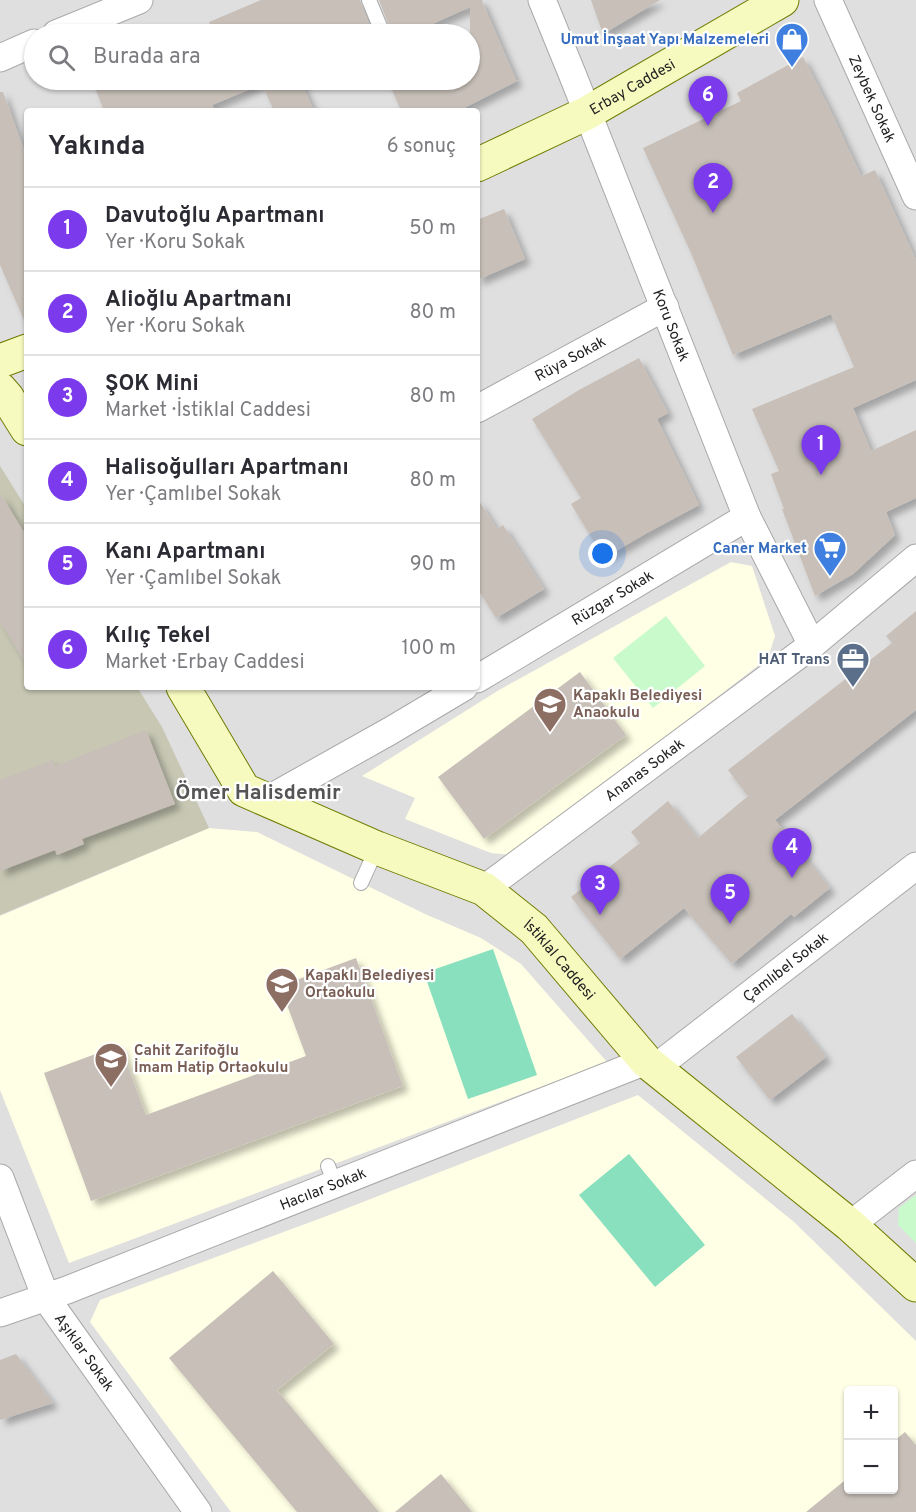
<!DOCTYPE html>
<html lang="tr">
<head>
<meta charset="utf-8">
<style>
	:root { --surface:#fff; --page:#f7f7f7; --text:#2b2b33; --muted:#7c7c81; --line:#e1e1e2; --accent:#7c3aed }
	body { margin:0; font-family:Overpass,sans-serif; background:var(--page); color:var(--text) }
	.controls { position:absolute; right:18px; bottom:18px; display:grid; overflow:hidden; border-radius:6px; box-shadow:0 2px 4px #0004 }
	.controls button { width:54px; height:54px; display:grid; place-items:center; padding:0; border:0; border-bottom:2px solid var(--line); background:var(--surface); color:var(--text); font:30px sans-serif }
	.you { position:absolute; left:603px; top:554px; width:21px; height:21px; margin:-15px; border:4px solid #fff; border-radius:50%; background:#1a73e8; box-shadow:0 0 0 9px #1a73e833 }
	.badge { display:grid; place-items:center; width:39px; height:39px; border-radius:50%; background:var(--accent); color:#fff; font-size:20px; font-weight:700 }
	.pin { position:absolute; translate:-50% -50px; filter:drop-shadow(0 2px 3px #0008) }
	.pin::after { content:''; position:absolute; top:32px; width:21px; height:18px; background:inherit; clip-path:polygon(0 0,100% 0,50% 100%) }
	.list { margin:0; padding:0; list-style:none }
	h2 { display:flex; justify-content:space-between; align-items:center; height:78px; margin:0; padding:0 24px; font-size:26px }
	h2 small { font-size:20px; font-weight:400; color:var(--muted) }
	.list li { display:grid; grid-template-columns:39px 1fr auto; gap:18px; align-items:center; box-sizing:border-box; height:84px; padding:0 24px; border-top:2px solid var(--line) }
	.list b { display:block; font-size:22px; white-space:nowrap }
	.list p { margin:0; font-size:20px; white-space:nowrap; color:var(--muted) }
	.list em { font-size:20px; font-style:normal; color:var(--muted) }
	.icon { flex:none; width:33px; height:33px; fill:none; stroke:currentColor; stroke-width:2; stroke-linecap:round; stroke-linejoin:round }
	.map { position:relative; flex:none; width:916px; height:1512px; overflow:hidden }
	.search { position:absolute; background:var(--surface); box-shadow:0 2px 4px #0004; left:24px; top:24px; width:456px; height:66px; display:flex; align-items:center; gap:15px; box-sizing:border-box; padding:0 21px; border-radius:33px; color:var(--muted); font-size:22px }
	.panel { position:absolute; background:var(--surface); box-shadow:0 2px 4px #0004; left:24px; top:108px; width:456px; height:582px; border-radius:6px }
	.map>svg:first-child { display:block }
	.residential { fill:#e0dfdf; fill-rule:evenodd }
	.education { fill:#ffffe5; fill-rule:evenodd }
	.construction { fill:#c7c7b4 }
	.park { fill:#c8facc }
	.pitch { fill:#88e0be }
	.building { fill:#c7bfb8; filter:url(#shadow) }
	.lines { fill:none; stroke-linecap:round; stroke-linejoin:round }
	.lane-casing { stroke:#a9a9a9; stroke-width:16 }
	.street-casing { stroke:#a9a9a9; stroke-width:29 }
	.secondary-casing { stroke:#707d05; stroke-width:35 }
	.lane { stroke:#fff; stroke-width:14 }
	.street { stroke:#fff; stroke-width:27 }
	.secondary { stroke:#f7fabf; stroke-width:33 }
	.labels { text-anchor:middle; stroke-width:4.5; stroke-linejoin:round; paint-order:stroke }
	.shop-label { font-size:15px; font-weight:bold; fill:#366cbe; stroke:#fff; text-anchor:end }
	.street-label { font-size:15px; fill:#222; stroke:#fff }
	.service-label { font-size:15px; font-weight:bold; fill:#4e5e75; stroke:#fff; text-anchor:end }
	.education-label { font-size:15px; font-weight:bold; fill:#785e54; stroke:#fff; text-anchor:start }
	.district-label { font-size:21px; font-weight:bold; fill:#555; stroke:#fff }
</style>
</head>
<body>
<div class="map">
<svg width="916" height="1512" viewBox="0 0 916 1512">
	<defs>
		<filter id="shadow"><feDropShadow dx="5.5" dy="5.5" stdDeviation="3" flood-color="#0004"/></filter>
	</defs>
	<rect width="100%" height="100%" fill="#f2efe9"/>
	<path class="residential" d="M0,0h916v1512h-916zM34,34h436v46h-436zM27,111h450v576h-450zM848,1390h46v100h-46z"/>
	<g class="education">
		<path d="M731,562l21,4 23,70 -7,22 -256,197 -21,-2 -86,-34 10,-21 -53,-22 137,-86z"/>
		<path d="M209,828l48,4 168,82 56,24 40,26 86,98 -538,201 -69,-173v-174z"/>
		<path d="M638,1095l156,127 122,119v171h-685l-141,-190 10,-22 232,-86zM848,1390h46v100h-46z"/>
	</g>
	<path class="construction" d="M0,466l27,43v178h110l25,40 47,101 -209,87z"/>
	<g class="park">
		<path d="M666,616l39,50 -52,42 -40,-50z"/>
		<path d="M916,1195v48l-18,-18 1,-17z"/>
	</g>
	<g class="pitch">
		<path d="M493,949l44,126 -69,24 -44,-126z"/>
		<path d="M629,1154l76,91 -50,42 -76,-92z"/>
	</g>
	<g class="building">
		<path d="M261,0h99l13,34h-159l-5,-12z"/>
		<path d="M379,0h104l-1,1 34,79h3l-61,31h-57l-13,-31h82v-73l-60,27h-18z"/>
		<path d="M591,0h69l-57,34z"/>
		<path d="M803,57l28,55 30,64 14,-6 41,90v120l-63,28 18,43 45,-21v68l-30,14 9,23 -42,39 -38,22 -33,-87h2l-13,-35 8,-3 -27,-62 102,-42 -23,-53 -98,41 -42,-102 -48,-105 98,-47 -4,-8z"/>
		<path d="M92,80h208l14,31h-40l-12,-27 -50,21 3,6h-111z"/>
		<path d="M0,92h3l24,66v169l-27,-62z"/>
		<path d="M504,209l21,50 -48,21v-60z"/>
		<path d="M639,358l29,55 -11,6 42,86 -54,29 -41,24 -33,-54 10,-6 -49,-79 47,-29z"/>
		<path d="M0,493l27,44v129l-27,-45z"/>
		<path d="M477,498l20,31 6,-4 41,64 -48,29 -19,-30z"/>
		<path d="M916,611v99l-141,110 55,68 -36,29 -3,-3 -59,50 -48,-56 -64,51 -49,-62 69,-54 -9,-11 37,-31 30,37 50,-42 -20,-26 164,-127 -6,-7z"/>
		<path d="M580,672l46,63 -142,104 -46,-62z"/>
		<path d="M146,730l29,74 -93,35 2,5 -27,11 -2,-5 -55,21v-91l53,-20 2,6z"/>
		<path d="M356,958l47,128 -312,115 -47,-128 76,-28 26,70 160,-59 -26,-70z"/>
		<path d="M792,1014l34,43 -56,43 -34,-43z"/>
		<path d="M273,1271l61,73 -57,46 102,122h-82l-128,-154z"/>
		<path d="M16,1354l37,49 -53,17v-60z"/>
		<path d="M905,1432l11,13v67h-110l43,-35v13h45v-49z"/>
		<path d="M441,1474l31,38h-77z"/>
	</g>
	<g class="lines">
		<defs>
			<g id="lane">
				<path d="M369,0l14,34"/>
				<path d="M361,883l16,-35"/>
				<path d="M328,1166l7,18"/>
			</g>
			<g id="street">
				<path id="s1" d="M542,0l31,76 174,441 65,128"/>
				<path id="s2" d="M828,0l88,196"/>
				<path d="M56,34l83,-34"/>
				<path d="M0,58l34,-15"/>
				<path id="s3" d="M477,409l188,-102"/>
				<path id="s4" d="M477,679l270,-162"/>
				<path d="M267,800l123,-69 74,-44"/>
				<path id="s5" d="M484,889l328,-244 104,-87"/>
				<path id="s6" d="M655,1068l261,-202"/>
				<path id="s7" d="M0,1178l46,120 152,214"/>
				<path d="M850,1225l66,-51"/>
				<path id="s8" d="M0,1313l67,-23 579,-229"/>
			</g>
			<g id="secondary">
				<path id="s9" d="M477,165l110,-52 195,-113"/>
				<path d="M0,361l27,-10"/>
				<path d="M0,389l7,8 20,32"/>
				<path id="s10" d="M183,687l61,103 133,58 107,41 50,40 112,132 204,164 66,60"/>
			</g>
		</defs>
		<use href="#lane" class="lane-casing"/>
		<use href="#street" class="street-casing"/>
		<use href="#secondary" class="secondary-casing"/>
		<use href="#lane" class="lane"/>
		<use href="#street" class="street"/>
		<use href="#secondary" class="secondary"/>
	</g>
	<defs>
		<symbol id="shop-pin" viewBox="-11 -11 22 30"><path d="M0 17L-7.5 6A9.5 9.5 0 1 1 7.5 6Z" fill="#3f7fe0" stroke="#fff"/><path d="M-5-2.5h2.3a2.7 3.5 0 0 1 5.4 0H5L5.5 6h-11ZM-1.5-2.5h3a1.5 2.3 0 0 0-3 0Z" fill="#fff"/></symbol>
		<symbol id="supermarket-pin" viewBox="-11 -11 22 30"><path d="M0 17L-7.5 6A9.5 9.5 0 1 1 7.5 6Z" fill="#3f7fe0" stroke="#fff"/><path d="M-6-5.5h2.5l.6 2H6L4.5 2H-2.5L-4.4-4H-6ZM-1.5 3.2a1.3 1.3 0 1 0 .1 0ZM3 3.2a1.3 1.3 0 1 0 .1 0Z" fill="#fff"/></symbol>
		<symbol id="office-pin" viewBox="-11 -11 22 30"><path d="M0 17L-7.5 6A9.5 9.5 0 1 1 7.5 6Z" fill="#5c6f8a" stroke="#fff"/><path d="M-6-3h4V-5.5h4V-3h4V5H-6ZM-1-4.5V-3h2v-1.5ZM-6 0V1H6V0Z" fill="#fff"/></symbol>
		<symbol id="school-pin" viewBox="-11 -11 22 30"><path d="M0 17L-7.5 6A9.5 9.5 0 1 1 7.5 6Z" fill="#8d6e63" stroke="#fff"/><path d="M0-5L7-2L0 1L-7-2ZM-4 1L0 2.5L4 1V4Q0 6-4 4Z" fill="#fff"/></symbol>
	</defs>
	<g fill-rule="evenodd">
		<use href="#shop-pin" x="773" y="20" width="38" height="52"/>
		<use href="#supermarket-pin" x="811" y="529" width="38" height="52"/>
		<use href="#office-pin" x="834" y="640" width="38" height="52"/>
		<use href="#school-pin" x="531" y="685" width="38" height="52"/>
		<use href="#school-pin" x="263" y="965" width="38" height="52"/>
		<use href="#school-pin" x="92" y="1040" width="38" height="52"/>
	</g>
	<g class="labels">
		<g class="shop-label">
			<text x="769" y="44">Umut İnşaat Yapı Malzemeleri</text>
			<text x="807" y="553">Caner Market</text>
		</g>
		<g class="street-label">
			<text dy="5" stroke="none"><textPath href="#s9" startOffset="174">Erbay Caddesi</textPath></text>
			<text dy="5" stroke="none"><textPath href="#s2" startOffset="108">Zeybek Sokak</textPath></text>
			<text dy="5" stroke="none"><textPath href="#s1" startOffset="350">Koru Sokak</textPath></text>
			<text dy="5" stroke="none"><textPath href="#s3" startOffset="106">Rüya Sokak</textPath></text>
			<text dy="5" stroke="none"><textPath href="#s4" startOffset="158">Rüzgar Sokak</textPath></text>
			<text dy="5" stroke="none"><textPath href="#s5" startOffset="200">Ananas Sokak</textPath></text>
			<text dy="5" stroke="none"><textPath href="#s10" startOffset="483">İstiklal Caddesi</textPath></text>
			<text dy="5" stroke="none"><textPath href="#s6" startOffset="165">Çamlıbel Sokak</textPath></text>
			<text dy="5" stroke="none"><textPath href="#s8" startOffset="346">Hacılar Sokak</textPath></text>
			<text dy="5" stroke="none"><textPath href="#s7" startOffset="195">Aşıklar Sokak</textPath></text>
		</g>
		<g class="service-label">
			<text x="830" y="664">HAT Trans</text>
		</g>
		<g class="education-label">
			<text x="573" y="700">Kapaklı Belediyesi<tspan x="573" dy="17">Anaokulu</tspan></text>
			<text x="305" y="980">Kapaklı Belediyesi<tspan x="305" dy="17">Ortaokulu</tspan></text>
			<text x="134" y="1055">Cahit Zarifoğlu<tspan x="134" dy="17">İmam Hatip Ortaokulu</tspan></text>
		</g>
		<g class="district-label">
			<text x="258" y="799">Ömer Halisdemir</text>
		</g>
	</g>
</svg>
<div class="controls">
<button>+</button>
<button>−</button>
</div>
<div class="you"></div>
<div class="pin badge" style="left:821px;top:475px">1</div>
<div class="pin badge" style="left:713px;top:213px">2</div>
<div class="pin badge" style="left:600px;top:915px">3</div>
<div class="pin badge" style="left:792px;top:878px">4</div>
<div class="pin badge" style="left:730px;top:924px">5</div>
<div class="pin badge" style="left:708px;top:126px">6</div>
<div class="search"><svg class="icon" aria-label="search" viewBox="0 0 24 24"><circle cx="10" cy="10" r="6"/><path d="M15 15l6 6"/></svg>Burada ara</div>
<section class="panel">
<h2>Yakında<small>6 sonuç</small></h2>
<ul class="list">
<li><span class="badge">1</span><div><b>Davutoğlu Apartmanı</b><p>Yer · Koru Sokak</p></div><em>50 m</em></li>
<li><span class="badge">2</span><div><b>Alioğlu Apartmanı</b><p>Yer · Koru Sokak</p></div><em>80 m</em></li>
<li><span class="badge">3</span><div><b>ŞOK Mini</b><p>Market · İstiklal Caddesi</p></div><em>80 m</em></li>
<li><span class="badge">4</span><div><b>Halisoğulları Apartmanı</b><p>Yer · Çamlıbel Sokak</p></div><em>80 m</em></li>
<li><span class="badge">5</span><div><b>Kanı Apartmanı</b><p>Yer · Çamlıbel Sokak</p></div><em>90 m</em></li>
<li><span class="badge">6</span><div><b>Kılıç Tekel</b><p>Market · Erbay Caddesi</p></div><em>100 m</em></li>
</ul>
</section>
</div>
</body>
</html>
